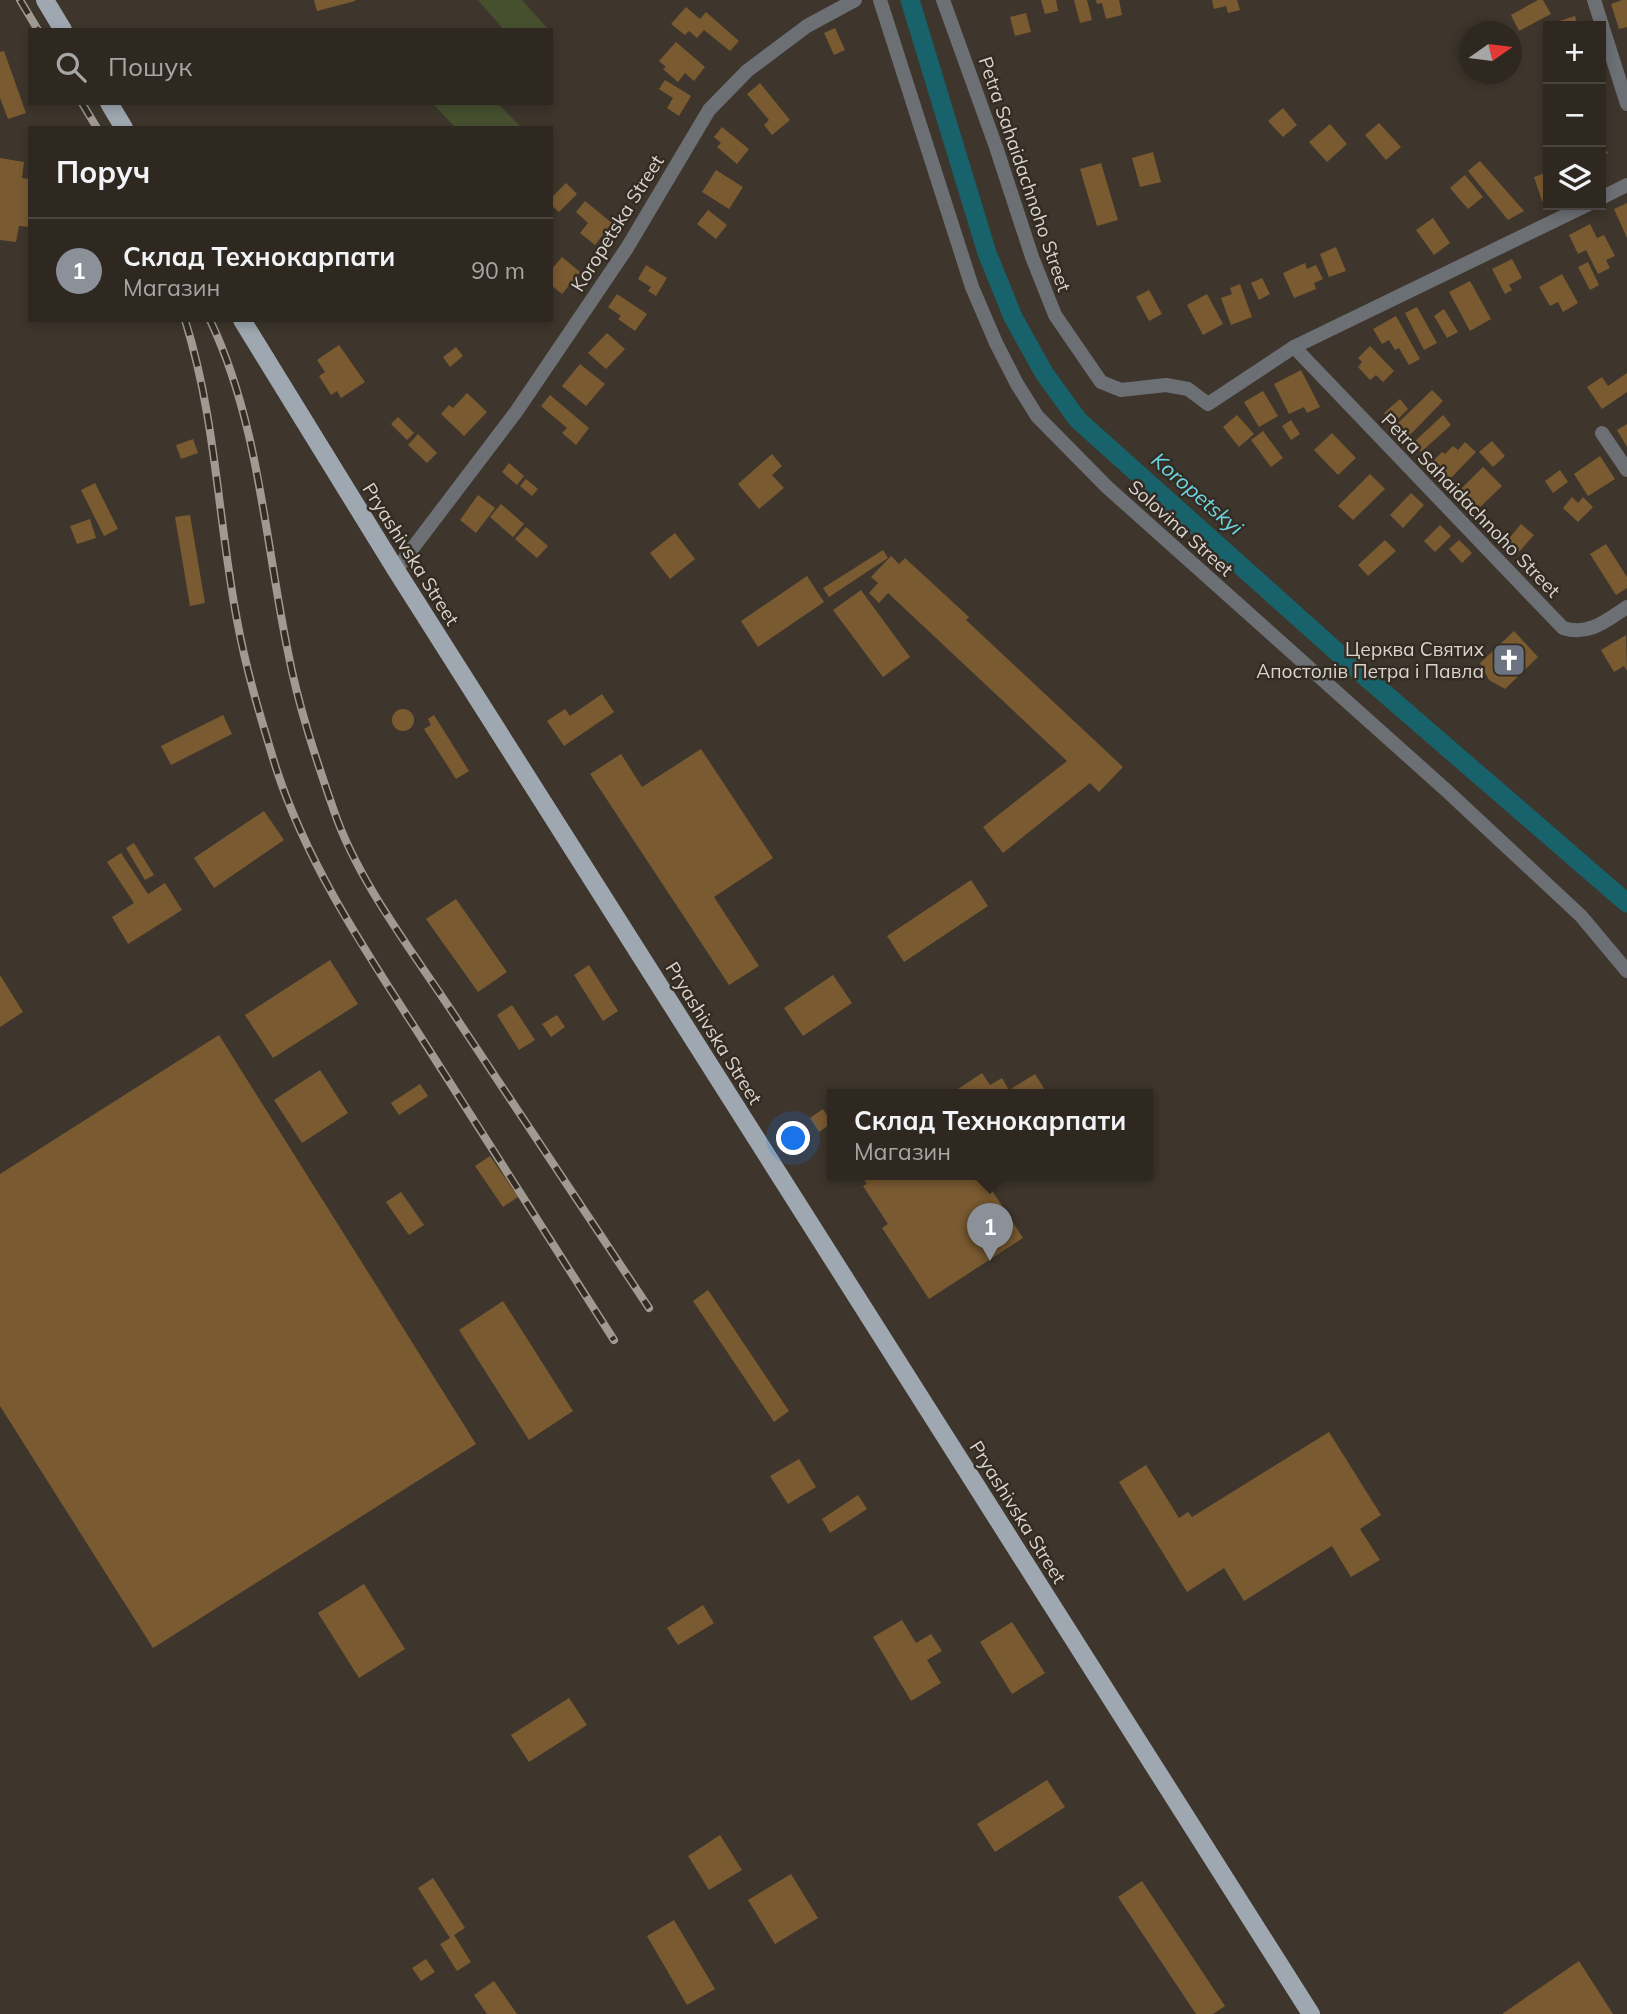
<!DOCTYPE html>
<html lang="uk">
<head>
<meta charset="utf-8">
<style>
	:root { --surface:#2e2821; --page:#36302a; --text:#f1f3f6; --muted:#a7a6a5; --line:#49443f; --accent:#8c9099 }
	body { margin:0; font-family:Mulish,sans-serif; background:var(--page); color:var(--text) }
	.controls { position:absolute; right:21px; top:21px; display:grid; overflow:hidden; border-radius:0px; box-shadow:0 4px 10px #0003 }
	.controls button { width:63px; height:63px; display:grid; place-items:center; padding:0; border:0; border-bottom:2px solid var(--line); background:var(--surface); color:var(--text); font:35px sans-serif }
	.compass { position:absolute; left:1459px; top:21px; width:63px; height:63px; border-radius:50%; background:var(--surface); box-shadow:0 4px 10px #0003; rotate:76deg }
	.you { position:absolute; left:794px; top:1139px; width:24px; height:24px; margin:-18px; border:5px solid #fff; border-radius:50%; background:#1a73e8; box-shadow:0 0 0 10px #1a73e833 }
	.badge { display:grid; place-items:center; width:46px; height:46px; border-radius:50%; background:var(--accent); color:#fff; font-size:23px; font-weight:700 }
	.pin { position:absolute; translate:-50% -58px; filter:drop-shadow(0 2px 4px #0008) }
	.pin::after { content:''; position:absolute; top:37px; width:24px; height:21px; background:inherit; clip-path:polygon(0 0,100% 0,50% 100%) }
	.popup { position:absolute; left:827px; top:1089px; width:326px; height:91px; box-sizing:border-box; display:grid; place-content:center; border-radius:0px; background:var(--surface); filter:drop-shadow(0 2px 5px #0005); font-size:23px; white-space:nowrap; color:var(--muted) }
	.popup b { font-size:26px; color:var(--text) }
	.popup::after { content:''; position:absolute; left:50%; top:100%; margin-left:-14px; border:14px solid transparent; border-top-color:var(--surface) }
	.list { margin:0; padding:0; list-style:none }
	h2 { display:flex; justify-content:space-between; align-items:center; height:91px; margin:0; padding:0 28px; font-size:30px }
	h2 small { font-size:23px; font-weight:400; color:var(--muted) }
	.list li { display:grid; grid-template-columns:46px 1fr auto; gap:21px; align-items:center; box-sizing:border-box; height:105px; padding:0 28px; border-top:2px solid var(--line) }
	.list b { display:block; font-size:26px; white-space:nowrap }
	.list p { margin:0; font-size:23px; white-space:nowrap; color:var(--muted) }
	.list em { font-size:23px; font-style:normal; color:var(--muted) }
	.icon { flex:none; width:38px; height:38px; fill:none; stroke:currentColor; stroke-width:2; stroke-linecap:round; stroke-linejoin:round }
	.map { position:relative; flex:none; width:1627px; height:2014px; overflow:hidden }
	.search { position:absolute; background:var(--surface); box-shadow:0 4px 10px #0003; left:28px; top:28px; width:525px; height:77px; display:flex; align-items:center; gap:18px; box-sizing:border-box; padding:0 24px; border-radius:0px; color:var(--muted); font-size:26px }
	.panel { position:absolute; background:var(--surface); box-shadow:0 4px 10px #0003; left:28px; top:126px; width:525px; height:196px; border-radius:0px }
	.map>svg:first-child { display:block }
	.green { fill:#46502f }
	.lines { fill:none; stroke-linecap:round; stroke-linejoin:round }
	.canal { stroke:#17626b; stroke-width:19 }
	.building { fill:#7a5a31 }
	.minor { stroke:#6c7075; stroke-width:14 }
	.primary { stroke:#9fa8b1; stroke-width:18 }
	.rail-casing { stroke:#a09a93; stroke-width:8 }
	.rail { stroke:#342c23; stroke-width:5; stroke-dasharray:16; stroke-linecap:butt }
	.labels { text-anchor:middle; stroke-width:5; stroke-linejoin:round; paint-order:stroke }
	.street-label { font-size:19px; fill:#d9d4ce; stroke:#342c23 }
	.poi-label { font-size:19px; fill:#d9d4ce; stroke:#342c23; text-anchor:end }
	.water-label { font-size:21px; font-style:italic; fill:#6ad6e4; stroke:#342c23 }
</style>
</head>
<body>
<div class="map">
<svg width="1627" height="2014" viewBox="0 0 1627 2014">
	<rect width="100%" height="100%" fill="#3e362c"/>
	<g class="green">
		<path d="M478,0h44l27,30h-45z"/>
		<path d="M432,103h65l25,25h-66z"/>
	</g>
	<g class="lines">
		<path class="canal" d="M910,0l77,253 26,64 31,56 34,47 268,240 281,243"/>
	</g>
	<g class="building">
		<path d="M314,0h41v1l-38,10z"/>
		<path d="M1041,0h15l2,11 -13,3z"/>
		<path d="M1074,0h13l5,20 -12,3z"/>
		<path d="M1096,0h23l3,15 -16,4 -4,-16 -5,1z"/>
		<path d="M1212,0h25l3,10 -12,3 -2,-7 -12,3z"/>
		<path d="M1538,0h5l8,14 -32,17 -8,-16z"/>
		<path d="M1622,0h5v27l-8,2 -8,-25z"/>
		<path d="M686,7l14,12 6,-7 33,29 -9,10 -26,-21 -7,8 -8,-7 -4,4 -14,-11z"/>
		<path d="M1026,13l5,19 -16,4 -5,-19z"/>
		<path d="M1575,16l3,10h-24l-1,-3z"/>
		<path d="M835,28l10,22 -11,5 -10,-22z"/>
		<path d="M676,42l29,25 -11,14 -9,-8 -7,9 -15,-13 3,-2 -7,-6z"/>
		<path d="M4,51l22,62 -18,6 -8,-21v-46z"/>
		<path d="M665,80l26,16 -12,20 -12,-8 6,-10 -14,-9z"/>
		<path d="M760,83l30,37 -18,15 -8,-10 5,-5 -22,-26z"/>
		<path d="M1283,108l14,17 -14,12 -15,-16z"/>
		<path d="M1379,123l22,24 -15,13 -21,-25z"/>
		<path d="M1330,124l17,20 -20,18 -18,-20z"/>
		<path d="M722,127l27,22 -12,15 -20,-17 4,-4 -7,-6z"/>
		<path d="M1601,143l7,10 -7,5 5,6 -5,4z"/>
		<path d="M1153,152l8,30 -21,5 -8,-29z"/>
		<path d="M0,158l24,4 -2,16 8,1v48l-11,-1 -3,16 -16,-2z"/>
		<path d="M1480,161l44,50 -16,9 -40,-49z"/>
		<path d="M1101,163l17,57 -21,6 -17,-57z"/>
		<path d="M716,170l27,17 -14,22 -27,-17z"/>
		<path d="M1548,172v27l-6,2 -8,-24z"/>
		<path d="M1465,175l18,22 -15,12 -18,-21z"/>
		<path d="M566,183l11,11 -18,18 -8,-7v-7z"/>
		<path d="M585,201l27,22 -17,22 -15,-12 8,-10 -12,-11z"/>
		<path d="M1627,203v35l-13,-29z"/>
		<path d="M708,210l19,15 -11,14 -19,-15z"/>
		<path d="M1433,218l17,25 -16,12 -18,-25z"/>
		<path d="M1590,224l7,14 7,-3 11,21 -9,4 4,8 -12,6 -12,-24 -8,4 -9,-19z"/>
		<path d="M1336,247l10,24 -17,6 -9,-23z"/>
		<path d="M562,257l18,15 -18,22 -11,-9v-15z"/>
		<path d="M1512,259l10,19 -13,7 3,5 -7,4 -13,-25z"/>
		<path d="M1588,262l11,23 -9,5 -12,-23z"/>
		<path d="M1305,263l2,6 9,-4 7,14 -9,4 2,6 -22,9 -11,-25z"/>
		<path d="M646,265l21,13 -11,18 -8,-5 3,-4 -13,-8z"/>
		<path d="M1562,274l16,29 -15,9 -5,-10 -8,4 -11,-19z"/>
		<path d="M1262,278l8,16 -11,6 -8,-17z"/>
		<path d="M1470,281l21,38 -21,12 -21,-39z"/>
		<path d="M1240,284l12,33 -21,8 -10,-27 11,-4 -2,-6z"/>
		<path d="M1149,290l13,24 -13,7 -13,-24z"/>
		<path d="M617,294l30,20 -12,17 -17,-12 3,-3 -13,-9z"/>
		<path d="M1207,294l16,30 -20,11 -16,-30z"/>
		<path d="M1417,307l20,36 -13,7 -19,-37z"/>
		<path d="M1444,309l14,23 -11,6 -13,-22z"/>
		<path d="M1396,316l24,43 -11,6 -10,-17 -4,2 -6,-10 -7,4 -9,-15z"/>
		<path d="M607,333l18,16 -19,20 -18,-16z"/>
		<path d="M339,345l26,37 -24,16 -4,-7 -6,4 -12,-19 6,-4 -8,-12z"/>
		<path d="M1370,346l24,25 -11,11 -7,-7 -6,5 -12,-13 4,-5 -4,-4z"/>
		<path d="M456,347l7,9 -13,11 -7,-10z"/>
		<path d="M580,364l25,20 -19,22 -24,-20z"/>
		<path d="M1301,370l19,37 -13,6 -3,-6 -15,7 -15,-30z"/>
		<path d="M1627,373v19l-25,17 -15,-22 15,-10 6,9z"/>
		<path d="M1432,390l11,11 -36,37 -12,-12z"/>
		<path d="M1263,391l15,25 -19,11 -15,-25z"/>
		<path d="M467,393l20,19 -23,24 -23,-22 8,-9 4,3z"/>
		<path d="M550,395l39,33 -13,17 -14,-12 5,-5 -26,-22z"/>
		<path d="M1400,399l8,10 -14,14 -10,-10z"/>
		<path d="M1237,415l17,19 -15,13 -16,-20z"/>
		<path d="M1443,415l8,10 -30,27 -8,-9z"/>
		<path d="M398,417l16,16 -7,7 -16,-16z"/>
		<path d="M1291,420l9,14 -9,6 -9,-14z"/>
		<path d="M1627,424v23l-10,-17z"/>
		<path d="M1263,431l20,27 -12,9 -20,-27z"/>
		<path d="M1332,433l24,25 -18,17 -24,-25z"/>
		<path d="M418,434l19,19 -10,10 -19,-18z"/>
		<path d="M193,439l5,14 -17,6 -5,-14z"/>
		<path d="M1492,441l13,15 -12,11 -14,-15z"/>
		<path d="M1465,442l11,10 -29,30 -18,-17 13,-13 3,2 8,-8 5,4z"/>
		<path d="M772,454l10,12 -10,9 12,13 -25,21 -21,-25z"/>
		<path d="M1600,456l15,23 -27,17 -14,-22z"/>
		<path d="M509,463l15,13 -7,9 -15,-13z"/>
		<path d="M1483,467l19,19 -25,24 -19,-18z"/>
		<path d="M1560,470l8,12 -15,11 -8,-12z"/>
		<path d="M1370,474l15,15 -32,31 -15,-14z"/>
		<path d="M526,479l12,10 -6,7 -12,-10z"/>
		<path d="M95,483l23,46 -14,7 -23,-46z"/>
		<path d="M1411,493l13,12 -21,23 -13,-13z"/>
		<path d="M478,495l17,13 -19,25 -16,-13z"/>
		<path d="M1572,497l6,6 5,-6 10,10 -15,15 -15,-14z"/>
		<path d="M501,504l23,20 -11,13 -23,-20z"/>
		<path d="M190,515l15,88 -15,3 -15,-89z"/>
		<path d="M90,519l6,19 -19,6 -7,-18z"/>
		<path d="M1521,524l13,11 -15,17 -12,-11z"/>
		<path d="M1440,525l11,11 -16,16 -11,-11z"/>
		<path d="M526,527l22,19 -11,12 -22,-19z"/>
		<path d="M675,533l20,26 -25,20 -20,-26z"/>
		<path d="M1385,540l11,11 -28,25 -10,-11z"/>
		<path d="M1459,540l13,13 -10,10 -13,-14z"/>
		<path d="M1606,544l21,33v11l-11,7 -26,-41z"/>
		<path d="M883,550l5,8 -59,39 -6,-9z"/>
		<path d="M891,556l8,8 6,-6 64,59 -3,3 157,147 -24,25 -9,-9 -87,70 -20,-26 84,-66 -179,-168 -9,10 -10,-10 9,-10 -7,-6z"/>
		<path d="M807,576l17,26 -66,45 -17,-26z"/>
		<path d="M861,590l49,67 -27,20 -50,-67z"/>
		<path d="M1514,631l24,26 -33,32 -16,-9 -9,-17z"/>
		<path d="M1626,635l1,36 -3,-5 -10,6 -13,-22z"/>
		<path d="M602,694l12,18 -50,34 -17,-25 18,-12 5,7z"/>
		<circle cx="403" cy="720" r="11"/>
		<path d="M223,715l9,19 -61,31 -10,-19z"/>
		<path d="M434,715l35,56 -13,8 -32,-50 7,-4 -3,-6z"/>
		<path d="M701,749l72,109 -59,39 45,69 -30,19 -139,-211 31,-20 21,33z"/>
		<path d="M264,811l20,29 -70,48 -20,-30z"/>
		<path d="M134,843l20,32 -9,5 -19,-32z"/>
		<path d="M121,853l27,41 17,-11 17,27 -54,34 -16,-27 22,-14 -27,-41z"/>
		<path d="M971,880l17,26 -84,56 -17,-26z"/>
		<path d="M456,899l51,73 -29,20 -52,-73z"/>
		<path d="M330,960l28,44 -85,54 -28,-43z"/>
		<path d="M589,965l29,46 -15,10 -29,-46z"/>
		<path d="M0,975l23,37 -23,15z"/>
		<path d="M833,975l19,28 -49,33 -19,-28z"/>
		<path d="M512,1005l23,35 -16,10 -22,-35z"/>
		<path d="M557,1015l8,12 -14,10 -9,-13z"/>
		<path d="M219,1035l257,409 -323,204 -153,-242v-232z"/>
		<path d="M320,1070l28,43 -46,30 -28,-43z"/>
		<path d="M982,1073l8,12 12,-7 7,12 26,-16 13,21h-99z"/>
		<path d="M420,1084l8,12 -29,19 -8,-12z"/>
		<path d="M823,1109l9,14 -13,9 -9,-14z"/>
		<path d="M490,1156l28,41 -15,10 -28,-41z"/>
		<path d="M861,1175h121l41,63 -94,61 -47,-71 6,-4 -25,-38 4,-2z"/>
		<path d="M401,1192l23,33 -15,10 -23,-33z"/>
		<path d="M708,1290l81,121 -15,11 -81,-121z"/>
		<path d="M503,1301l70,110 -44,29 -70,-110z"/>
		<path d="M1329,1432l52,83 -21,14 20,31 -29,17 -19,-31 -88,55 -20,-33 -37,24 -68,-110 27,-17 33,53 9,-6 4,5z"/>
		<path d="M799,1459l17,28 -28,17 -18,-28z"/>
		<path d="M858,1495l9,14 -37,24 -8,-14z"/>
		<path d="M364,1584l41,65 -46,29 -41,-65z"/>
		<path d="M703,1605l11,18 -36,22 -11,-17z"/>
		<path d="M902,1620l14,23 15,-9 11,17 -15,9 14,23 -30,18 -38,-64z"/>
		<path d="M1012,1622l33,51 -33,21 -32,-52z"/>
		<path d="M569,1698l18,27 -58,37 -18,-27z"/>
		<path d="M1047,1780l18,27 -70,45 -18,-28z"/>
		<path d="M720,1835l22,35 -33,20 -21,-34z"/>
		<path d="M791,1874l27,44 -43,26 -27,-44z"/>
		<path d="M433,1878l32,50 -11,7 17,27 -14,9 -17,-27 10,-6 -32,-50z"/>
		<path d="M1142,1881l83,125 -12,8h-17l-78,-117z"/>
		<path d="M674,1920l41,69 -28,16 -40,-69z"/>
		<path d="M426,1959l9,13 -14,9 -9,-13z"/>
		<path d="M1579,1961l34,53h-111z"/>
		<path d="M494,1981l23,33h-30l-13,-19z"/>
	</g>
	<g class="lines">
		<g class="minor">
			<path d="M880,0l92,287 24,56 21,41 20,32 70,71 339,303 135,126 46,55"/>
			<path d="M943,0l53,147 36,110 23,58 46,67 20,8 45,-5 22,4 20,15 86,-57 293,-142"/>
			<path d="M1594,0l33,104"/>
			<path d="M1601,198l26,-13"/>
			<path d="M1294,347l269,281c26,8 43,-7 64,-21"/>
			<path d="M1602,433l25,37"/>
			<path d="M396,570l120,-158 111,-164 82,-138 38,-39 60,-45 48,-26"/>
		</g>
		<g class="primary">
			<path d="M45,0l18,30"/>
			<path d="M109,103l15,25"/>
			<path d="M242,320l154,250 915,1444"/>
		</g>
		<defs>
			<g id="rail">
				<path d="M20,0l18,30"/>
				<path d="M82,103l15,25"/>
				<path d="M185,320c31,98 33,201 52,300 9,50 24,99 39,148 33,101 93,188 150,277 63,98 125,197 188,295"/>
				<path d="M210,320c49,103 55,221 78,332 10,53 28,107 46,159 24,70 76,137 117,199 66,99 132,199 198,298"/>
			</g>
		</defs>
		<use href="#rail" class="rail-casing"/>
		<use href="#rail" class="rail"/>
	</g>
	<defs>
		<symbol id="church-square" viewBox="-11 -11 22 22"><rect x="-9" y="-9" width="18" height="18" rx="4" fill="#6b7280" stroke="#342c23"/><path d="M-1.2-6h2.4v3.5h3.3v2.4h-3.3V6h-2.4V-.1h-3.3v-2.4h3.3Z" fill="#fff"/></symbol>
	</defs>
	<g fill-rule="evenodd">
		<use href="#church-square" x="1490" y="641" width="38" height="38"/>
	</g>
	<g class="labels">
		<g class="street-label">
			<text transform="translate(1025 174) rotate(71)" y="7">Petra Sahaidachnoho Street</text>
			<text transform="translate(617 223) rotate(-58)" y="7">Koropetska Street</text>
			<text transform="translate(1471 505) rotate(46)" y="7">Petra Sahaidachnoho Street</text>
			<text transform="translate(1181 528) rotate(42)" y="7">Solovina Street</text>
			<text transform="translate(411 554) rotate(58)" y="7">Pryashivska Street</text>
			<text transform="translate(714 1033) rotate(58)" y="7">Pryashivska Street</text>
			<text transform="translate(1018 1512) rotate(58)" y="7">Pryashivska Street</text>
		</g>
		<g class="poi-label">
			<text x="1484" y="656">Церква Святих<tspan x="1484" dy="22">Апостолів Петра і Павла</tspan></text>
		</g>
		<g class="water-label">
			<text transform="translate(1197 494) rotate(41)" y="7">Koropetskyi</text>
		</g>
	</g>
</svg>
<div class="controls">
<button>+</button>
<button>−</button>
<button><svg class="icon" aria-label="layers" viewBox="0 0 24 24"><path d="M12 4l9 5-9 5-9-5zM3 14l9 5 9-5"/></svg></button>
</div>
<svg class="compass" viewBox="-18 -18 36 36"><path d="M0-13l5 13h-10z" fill="#e53935"/><path d="M0 13l5-13h-10z" fill="#a7a6a5"/></svg>
<div class="you"></div>
<div class="pin badge" style="left:990px;top:1261px">1</div>
<div class="popup"><b>Склад Технокарпати</b>Магазин</div>
<div class="search"><svg class="icon" aria-label="search" viewBox="0 0 24 24"><circle cx="10" cy="10" r="6"/><path d="M15 15l6 6"/></svg>Пошук</div>
<section class="panel">
<h2>Поруч<small></small></h2>
<ul class="list">
<li><span class="badge">1</span><div><b>Склад Технокарпати</b><p>Магазин</p></div><em>90 m</em></li>
</ul>
</section>
</div>
</body>
</html>
